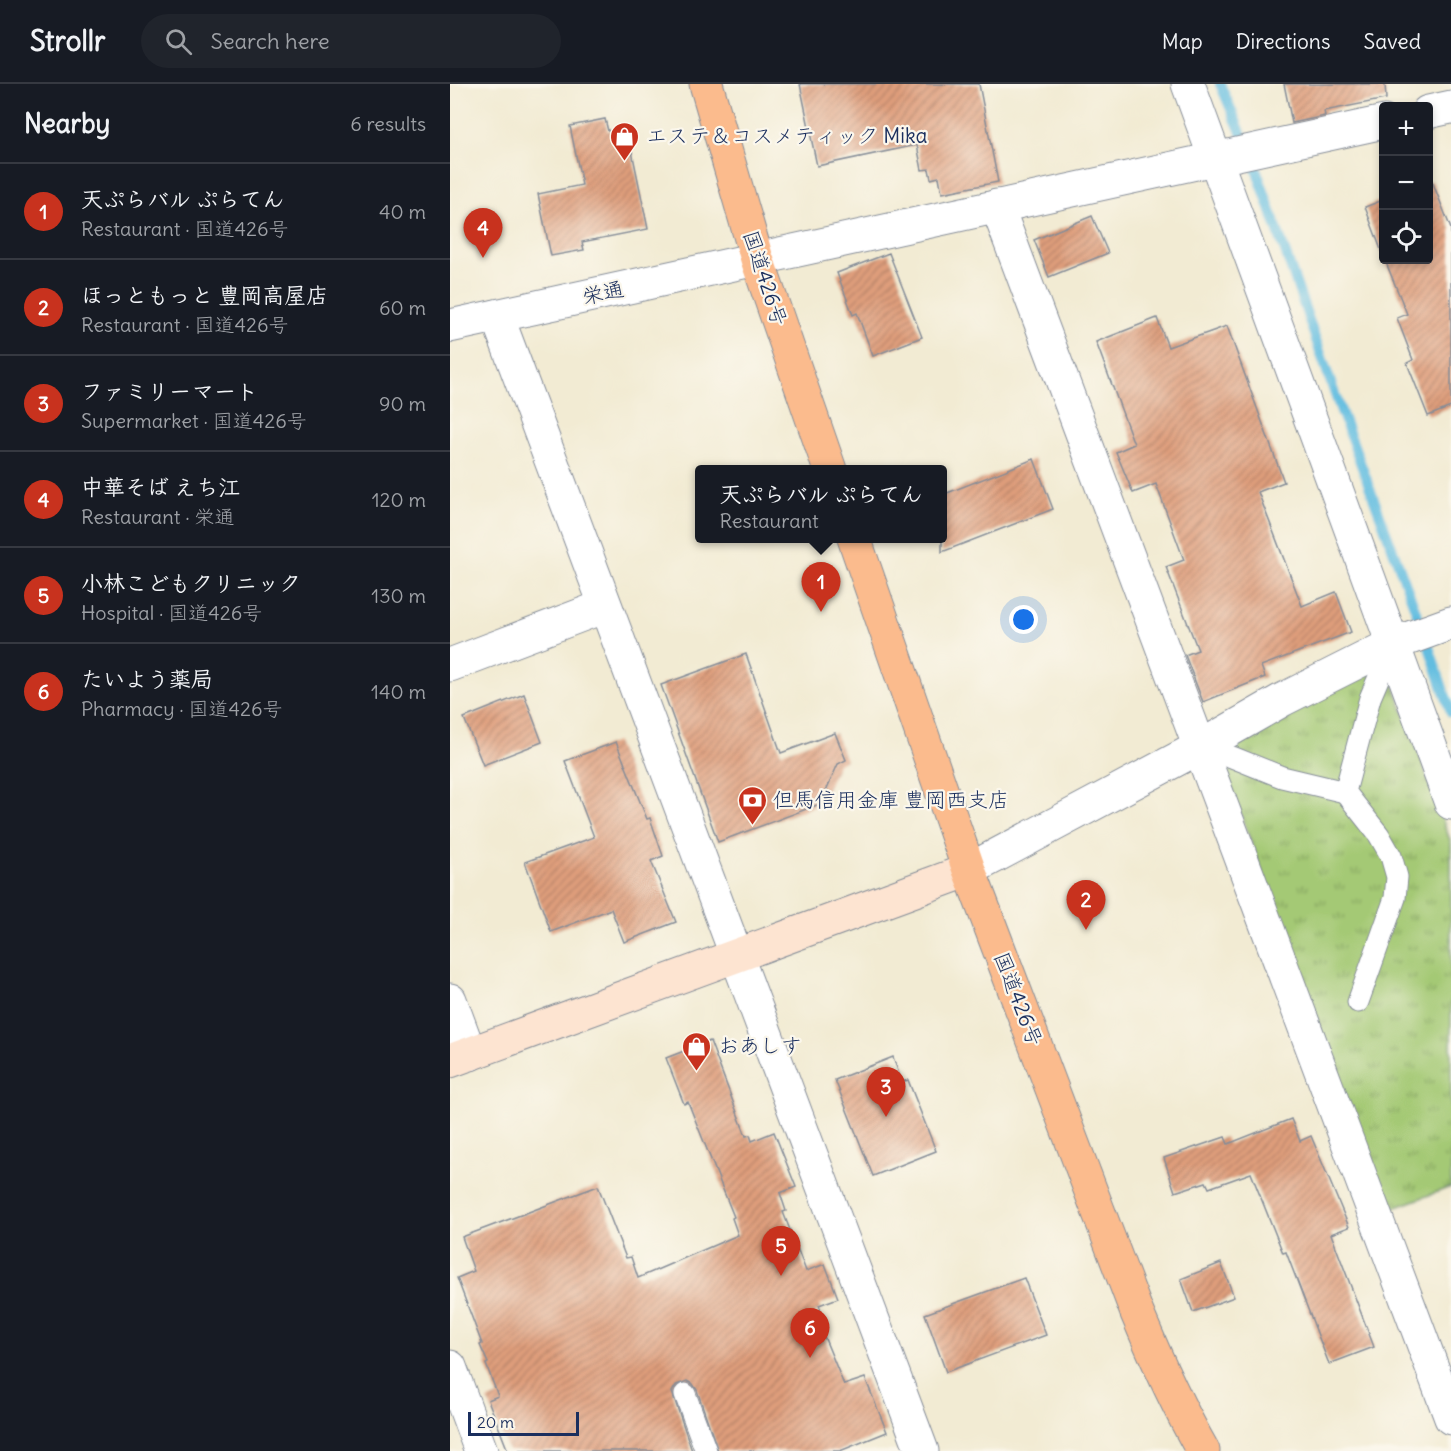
<!DOCTYPE html>
<html lang="en">
<head>
<meta charset="utf-8">
<style>
	:root { --surface:#171b24; --page:#20242c; --text:#f1f3f6; --muted:#9ea1a6; --line:#363941; --accent:#c8321e }
	body { margin:0; font-family:Delius,"Klee One",sans-serif; background:var(--page); color:var(--text) }
	.controls { position:absolute; right:18px; top:18px; display:grid; overflow:hidden; border-radius:6px; box-shadow:0 3px 9px #0003 }
	.controls button { width:54px; height:54px; display:grid; place-items:center; padding:0; border:0; border-bottom:2px solid var(--line); background:var(--surface); color:var(--text); font:30px sans-serif }
	.scale { position:absolute; left:18px; bottom:15px; width:111px; box-sizing:border-box; padding-left:6px; border:3px solid #1b2f5e; border-top:0; font-size:16px; line-height:21px; white-space:nowrap; color:#1b2f5e; -webkit-text-stroke:4px #fbf7ec; paint-order:stroke }
	.you { position:absolute; left:574px; top:536px; width:21px; height:21px; margin:-15px; border:4px solid #fff; border-radius:50%; background:#1a73e8; box-shadow:0 0 0 9px #1a73e833 }
	.badge { display:grid; place-items:center; width:39px; height:39px; border-radius:50%; background:var(--accent); color:#fff; font-size:20px; font-weight:700 }
	.pin { position:absolute; translate:-50% -50px; filter:drop-shadow(0 2px 3px #0008) }
	.pin::after { content:''; position:absolute; top:32px; width:21px; height:18px; background:inherit; clip-path:polygon(0 0,100% 0,50% 100%) }
	.popup { position:absolute; left:245px; top:381px; width:252px; height:78px; box-sizing:border-box; display:grid; place-content:center; border-radius:6px; background:var(--surface); filter:drop-shadow(0 2px 4px #0005); font-size:20px; white-space:nowrap; color:var(--muted) }
	.popup b { font-size:22px; color:var(--text) }
	.popup::after { content:''; position:absolute; left:50%; top:100%; margin-left:-12px; border:12px solid transparent; border-top-color:var(--surface) }
	.list { margin:0; padding:0; list-style:none }
	h2 { display:flex; justify-content:space-between; align-items:center; height:78px; margin:0; padding:0 24px; font-size:26px }
	h2 small { font-size:20px; font-weight:400; color:var(--muted) }
	.list li { display:grid; grid-template-columns:39px 1fr auto; gap:18px; align-items:center; box-sizing:border-box; height:96px; padding:0 24px; border-top:2px solid var(--line) }
	.list b { display:block; font-size:22px; white-space:nowrap }
	.list p { margin:0; font-size:20px; white-space:nowrap; color:var(--muted) }
	.list em { font-size:20px; font-style:normal; color:var(--muted) }
	.icon { flex:none; width:33px; height:33px; fill:none; stroke:currentColor; stroke-width:2; stroke-linecap:round; stroke-linejoin:round }
	.map { position:relative; flex:none; width:1001px; height:1367px; overflow:hidden }
	header { display:flex; align-items:center; gap:36px; box-sizing:border-box; height:84px; padding:0 30px; background:var(--surface); border-bottom:2px solid var(--line) }
	header strong { font-size:28px }
	nav { display:flex; gap:33px; margin-inline-start:auto; font-size:21px }
	.search { width:420px; height:54px; background:var(--page); display:flex; align-items:center; gap:15px; box-sizing:border-box; padding:0 21px; border-radius:33px; color:var(--muted); font-size:22px }
	main { display:flex }
	aside { flex:1; background:var(--surface) }
	.map>svg:first-child { display:block }
	.grass { fill:url(#grass-tufts); stroke:#607c69; stroke-width:1.5 }
	.lines { fill:none; stroke-linecap:round; stroke-linejoin:round }
	.stream { stroke:#62bde0; stroke-width:10 }
	.building { fill:url(#building-hatch) }
	.lane-casing { stroke:#868d98; stroke-width:23 }
	.street-casing { stroke:#868d98; stroke-width:35 }
	.secondary-casing { stroke:#868d98; stroke-width:35 }
	.highway-casing { stroke:#868d98; stroke-width:35 }
	.lane { stroke:#fff; stroke-width:21 }
	.street { stroke:#fff; stroke-width:33 }
	.secondary { stroke:#fde4d1; stroke-width:33 }
	.highway { stroke:#fbbb8d; stroke-width:33 }
	.labels { text-anchor:middle; stroke-width:4.5; stroke-linejoin:round; paint-order:stroke }
	.poi-label { font-size:21px; fill:#1b2f5e; stroke:#fbf7ec; text-anchor:start }
	.street-label { font-size:21px; fill:#1b2f5e; stroke:#fbf7ec }
</style>
</head>
<body>
<header>
<strong>Strollr</strong>
<div class="search"><svg class="icon" aria-label="search" viewBox="0 0 24 24"><circle cx="10" cy="10" r="6"/><path d="M15 15l6 6"/></svg>Search here</div>
<nav><a>Map</a><a>Directions</a><a>Saved</a></nav>
</header>
<main>
<aside>
<h2>Nearby<small>6 results</small></h2>
<ul class="list">
<li><span class="badge">1</span><div><b>天ぷらバル ぷらてん</b><p>Restaurant · 国道426号</p></div><em>40 m</em></li>
<li><span class="badge">2</span><div><b>ほっともっと 豊岡高屋店</b><p>Restaurant · 国道426号</p></div><em>60 m</em></li>
<li><span class="badge">3</span><div><b>ファミリーマート</b><p>Supermarket · 国道426号</p></div><em>90 m</em></li>
<li><span class="badge">4</span><div><b>中華そば えち江</b><p>Restaurant · 栄通</p></div><em>120 m</em></li>
<li><span class="badge">5</span><div><b>小林こどもクリニック</b><p>Hospital · 国道426号</p></div><em>130 m</em></li>
<li><span class="badge">6</span><div><b>たいよう薬局</b><p>Pharmacy · 国道426号</p></div><em>140 m</em></li>
</ul>
</aside>
<div class="map">
<svg width="1001" height="1367" viewBox="0 0 1001 1367">
	<defs>
		<pattern id="grass-tufts" width="24" height="20" patternUnits="userSpaceOnUse" patternTransform="scale(1.5)"><rect width="24" height="20" fill="#a4c974"/><path d="M3 7l-1-3M5 7V3M7 7l1-3M15 17l-1-3M17 17v-4M19 17l1-3" fill="none" stroke="#85a462"/></pattern>
		<pattern id="building-hatch" width="6" height="6" patternUnits="userSpaceOnUse" patternTransform="scale(1.5)"><rect width="6" height="6" fill="#df9e7b"/><path d="M-1 1l2-2M0 6l6-6M5 7l2-2" fill="none" stroke="#b48168"/></pattern>
	</defs>
	<rect width="100%" height="100%" fill="#fbf7ec"/>
	<filter id="ink" filterUnits="userSpaceOnUse"><feTurbulence type="fractalNoise" baseFrequency=".0167" numOctaves="2"/><feDisplacementMap in="SourceGraphic" scale="12" xChannelSelector="R" yChannelSelector="G"/><feConvolveMatrix kernelMatrix="1 2 1 2 8 2 1 2 1" color-interpolation-filters="sRGB"/></filter>
	<filter id="wash" filterUnits="userSpaceOnUse"><feTurbulence type="fractalNoise" baseFrequency=".008" numOctaves="4" result="noise"/><feDisplacementMap in="SourceGraphic" scale="24" xChannelSelector="R" yChannelSelector="G"/><feGaussianBlur stdDeviation="1.35" result="paint"/><feColorMatrix in="noise" values="0 0 0 0 0 0 0 0 0 0 0 0 0 0 0 0 0 1.4 0 .05"/><feComposite in="paint" operator="in"/></filter>
	<g filter="url(#wash)">
		<rect width="100%" height="100%" fill="#f2ebd3"/>
		<path class="grass" d="M919,583l22,10 60,166v344l-65,24 -162,-443 6,-23z"/>
		<g class="lines">
			<path class="stream" d="M770,0l33,76 85,243 89,238 24,71"/>
		</g>
		<g id="blocks">
			<g class="building">
				<path d="M350,0h179l19,98 -56,11 -3,-16 -8,2 -2,-10 -7,1 -5,-25 -100,21z"/>
				<path d="M834,0h101l1,15 -62,12 1,5 -33,7z"/>
				<path d="M155,35l3,12 19,-4 21,102 -66,13 2,8 -33,6 -13,-62 44,-9 -12,-59z"/>
				<path d="M982,97l19,48v178l-23,9 -21,-53 6,-3 -16,-42 10,-4 -22,-54h43v-78z"/>
				<path d="M933,116v55l-18,-48z"/>
				<path d="M642,132l16,37 -59,24 -15,-37z"/>
				<path d="M439,169l33,84 -49,19 -16,-43 -4,2 -16,-42z"/>
				<path d="M707,234l11,29 59,-21 57,156 -26,10 44,114 34,-14 15,40 -90,34 4,11 -62,25 -18,-47 13,-5 -32,-83 18,-7 -28,-76 -23,9 -17,-41 18,-8 -38,-102z"/>
				<path d="M584,375l19,50 -111,43v-57z"/>
				<path d="M296,570l35,99 54,-20 11,27 -8,4 -18,40 -102,38 -57,-157z"/>
				<path d="M74,610l18,48 -59,23 -19,-47z"/>
				<path d="M166,658l31,77 3,-1 13,38 -12,5 25,61 -52,20 -13,-33 -60,23 -26,-70 69,-25 -29,-76z"/>
				<path d="M260,957l36,95 4,-1 2,6 22,-9 22,55 -16,6 6,18 -3,1 23,59 19,-7 13,34 -19,7 2,5 -7,2 30,73 21,-7 22,54 -47,19h-122l-21,-61 -4,-6 -6,-3 -11,4 -4,7 20,59h-184l-20,-51 10,-4 -12,-32 2,-1 -8,-18 2,-1 -25,-66 17,-7 -12,-34 136,-51 28,72 5,-1 7,21 100,-43 -6,-17 2,-1 -46,-115 -4,2 -18,-46z"/>
				<path d="M443,973l9,25 6,-2 28,71 -63,25 -38,-96z"/>
				<path d="M841,1035l9,22 11,-5 38,91 -18,7 43,113 -45,17 -43,-112 -3,1 -32,-80 -42,15 -3,-6 -31,10 -11,-34 61,-21 3,7z"/>
				<path d="M771,1179l13,34 -41,15 -12,-33z"/>
				<path d="M574,1194l22,57 -100,37 -21,-58z"/>
			</g>
		</g>
	</g>
	<g filter="url(#ink)">
		<use href="#blocks" fill-opacity="0" stroke="#868d98" stroke-width="1.5"/>
		<g class="lines">
			<defs>
				<g id="lane">
					<path d="M750,663l32,10 50,20 63,15"/>
					<path d="M908,918l37,-104 2,-21 -6,-21 -12,-21 -34,-43 25,-94 23,-54"/>
					<path d="M235,1310l21,57"/>
				</g>
				<g id="street">
					<path d="M738,0l263,719"/>
					<path d="M978,28l23,-5"/>
					<path d="M547,122l454,1212"/>
					<path d="M47,232l425,1135"/>
					<path d="M0,242l934,-204"/>
					<path d="M0,581l155,-59"/>
					<path d="M519,786l231,-123 82,-47 111,-56 58,-21"/>
					<path d="M0,916l20,54"/>
					<path d="M0,1283l31,84"/>
				</g>
				<path id="secondary" d="M0,977l519,-191"/>
				<g id="highway">
					<path d="M256,0l51,175 73,211"/>
					<path d="M404,454l115,332 168,443c20,48 41,94 66,138"/>
				</g>
			</defs>
			<use href="#lane" class="lane-casing"/>
			<use href="#street" class="street-casing"/>
			<use href="#secondary" class="secondary-casing"/>
			<use href="#highway" class="highway-casing"/>
			<use href="#lane" class="lane"/>
			<use href="#street" class="street"/>
			<use href="#secondary" class="secondary"/>
			<use href="#highway" class="highway"/>
		</g>
	</g>
	<defs>
		<symbol id="shop-pin" viewBox="-11 -11 22 30"><path d="M0 17L-7.5 6A9.5 9.5 0 1 1 7.5 6Z" fill="#c8321e" stroke="#fbf7ec"/><path d="M-5-2.5h2.3a2.7 3.5 0 0 1 5.4 0H5L5.5 6h-11ZM-1.5-2.5h3a1.5 2.3 0 0 0-3 0Z" fill="#fff"/></symbol>
		<symbol id="bank-pin" viewBox="-11 -11 22 30"><path d="M0 17L-7.5 6A9.5 9.5 0 1 1 7.5 6Z" fill="#c8321e" stroke="#fbf7ec"/><path d="M-6-4H6V4H-6ZM0-2.3a2.3 2.3 0 1 0 0 4.6a2.3 2.3 0 1 0 0-4.6Z" fill="#fff"/></symbol>
	</defs>
	<g fill-rule="evenodd">
		<use href="#shop-pin" x="158" y="36" width="33" height="45"/>
		<use href="#bank-pin" x="286" y="700" width="33" height="45"/>
		<use href="#shop-pin" x="230" y="946" width="33" height="45"/>
	</g>
	<g class="labels">
		<g class="poi-label">
			<text x="196" y="59">エステ＆コスメティック Mika</text>
			<text x="323" y="723">但馬信用金庫 豊岡西支店</text>
			<text x="268" y="969">おあしす</text>
		</g>
		<g class="street-label">
			<text transform="translate(315 194) rotate(72)" y="7">国道426号</text>
			<text transform="translate(153 209) rotate(-12)" y="7">栄通</text>
			<text transform="translate(568 915) rotate(69)" y="7">国道426号</text>
		</g>
	</g>
</svg>
<div class="controls">
<button>+</button>
<button>−</button>
<button><svg class="icon" aria-label="locate" viewBox="0 0 24 24"><circle cx="12" cy="12" r="6"/><path d="M12 2v4M12 18v4M2 12h4M18 12h4"/></svg></button>
</div>
<div class="scale">20 m</div>
<div class="you"></div>
<div class="pin badge" style="left:371px;top:528px">1</div>
<div class="popup"><b>天ぷらバル ぷらてん</b>Restaurant</div>
<div class="pin badge" style="left:636px;top:846px">2</div>
<div class="pin badge" style="left:436px;top:1033px">3</div>
<div class="pin badge" style="left:33px;top:174px">4</div>
<div class="pin badge" style="left:331px;top:1192px">5</div>
<div class="pin badge" style="left:360px;top:1274px">6</div>
</div>
</main>
</body>
</html>
